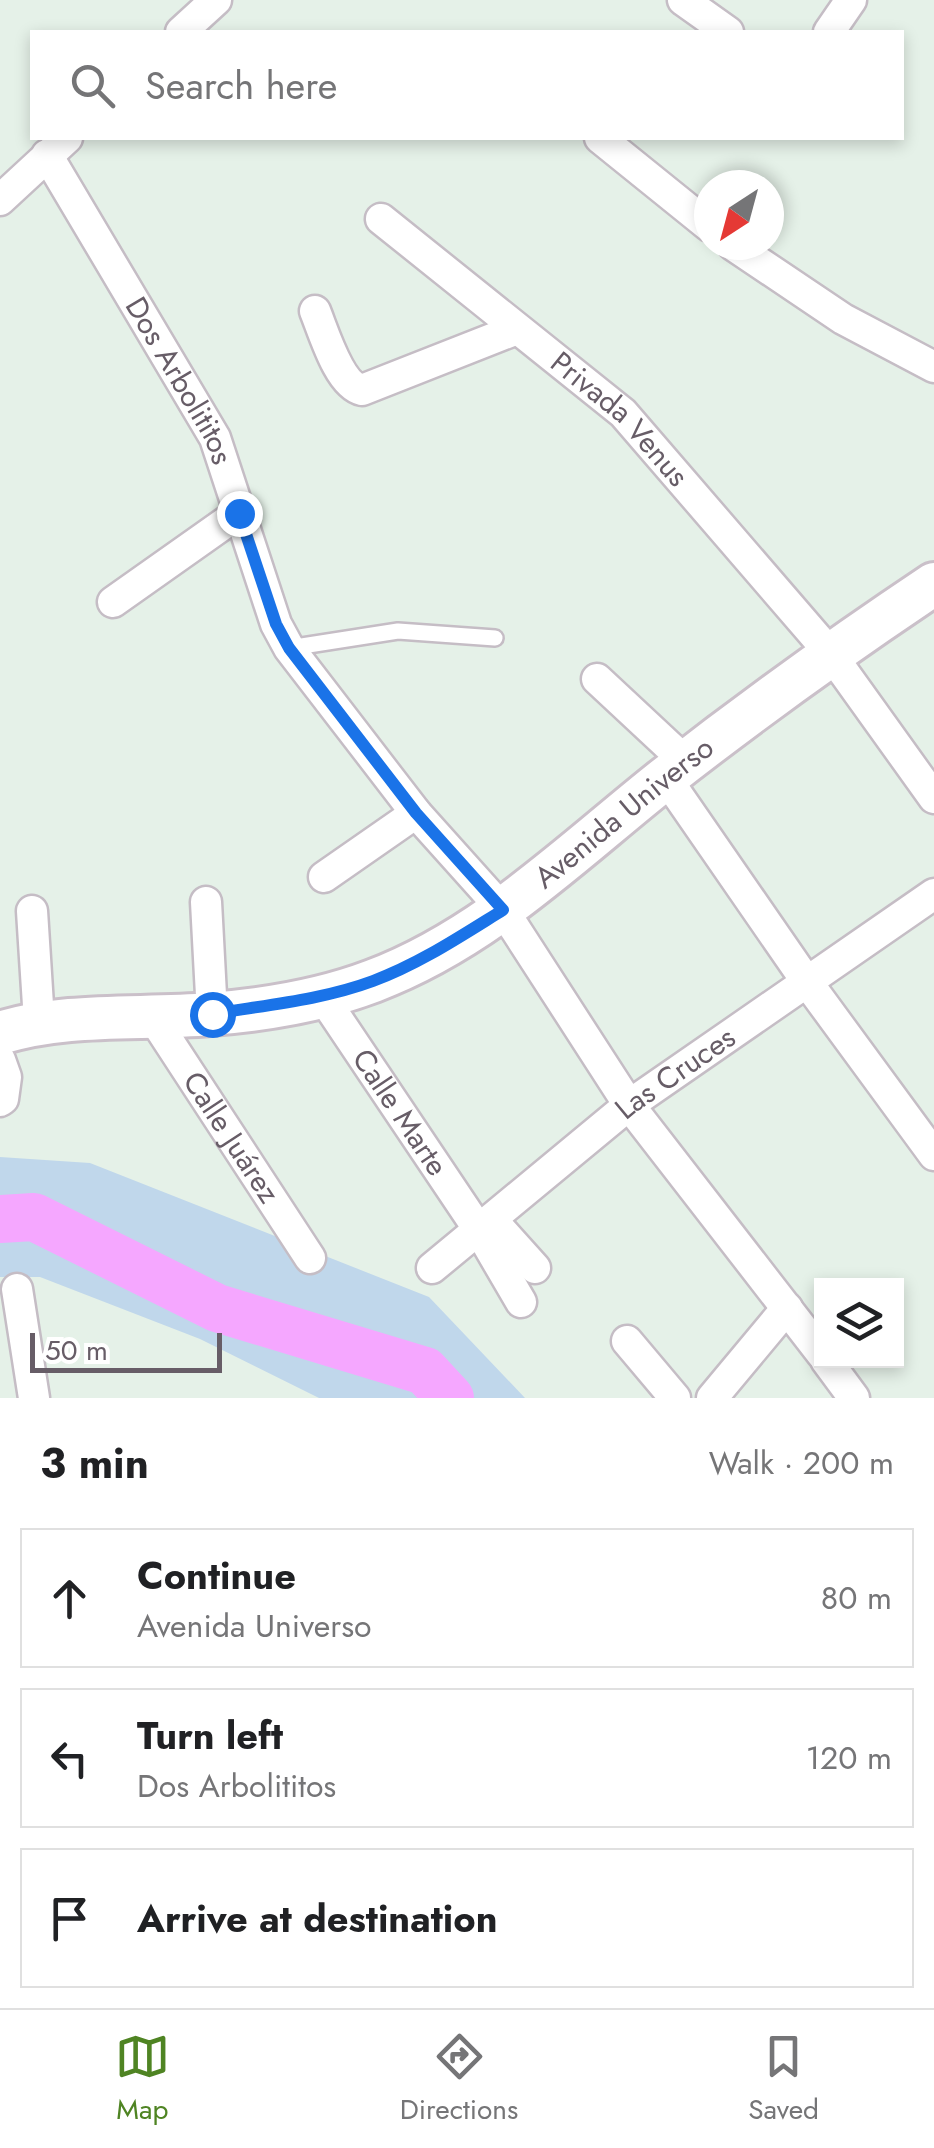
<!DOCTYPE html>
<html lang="en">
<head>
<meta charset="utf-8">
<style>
	:root { --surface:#fff; --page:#f2f2f2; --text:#202124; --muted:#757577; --line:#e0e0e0; --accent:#4f8423 }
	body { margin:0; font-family:Jost,sans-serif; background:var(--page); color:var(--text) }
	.controls { position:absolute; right:30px; bottom:30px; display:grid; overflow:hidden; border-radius:0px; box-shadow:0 5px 15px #0003 }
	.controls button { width:90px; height:90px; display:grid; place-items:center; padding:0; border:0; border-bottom:2px solid var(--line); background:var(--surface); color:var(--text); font:50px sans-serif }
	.compass { position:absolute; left:694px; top:170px; width:90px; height:90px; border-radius:50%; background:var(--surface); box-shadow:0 5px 15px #0003; rotate:216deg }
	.scale { position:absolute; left:30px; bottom:25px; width:192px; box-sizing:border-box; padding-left:10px; border:5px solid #675d67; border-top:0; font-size:28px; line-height:35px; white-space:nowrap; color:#675d67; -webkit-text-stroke:8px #fff; paint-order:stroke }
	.stop { position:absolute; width:30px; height:30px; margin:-22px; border:8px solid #1a73e8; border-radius:50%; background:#fff }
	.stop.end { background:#1a73e8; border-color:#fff; box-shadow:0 2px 10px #0008 }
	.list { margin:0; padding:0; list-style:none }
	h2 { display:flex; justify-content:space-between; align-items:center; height:130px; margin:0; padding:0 40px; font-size:42px }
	h2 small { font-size:32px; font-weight:400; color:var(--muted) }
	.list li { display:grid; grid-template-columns:65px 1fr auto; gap:30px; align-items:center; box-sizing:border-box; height:140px; margin:0 20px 20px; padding:0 20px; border:2px solid var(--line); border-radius:0px }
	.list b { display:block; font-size:38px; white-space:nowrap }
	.list p { margin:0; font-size:32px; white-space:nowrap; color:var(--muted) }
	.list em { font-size:32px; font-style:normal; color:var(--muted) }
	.icon { flex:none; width:55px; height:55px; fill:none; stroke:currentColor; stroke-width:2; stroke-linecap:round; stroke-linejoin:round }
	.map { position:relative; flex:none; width:934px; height:1398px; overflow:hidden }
	.search { position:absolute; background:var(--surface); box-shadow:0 5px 15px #0003; left:30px; right:30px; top:30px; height:110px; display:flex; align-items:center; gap:25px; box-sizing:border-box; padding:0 35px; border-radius:0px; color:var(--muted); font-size:38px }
	.sheet { height:610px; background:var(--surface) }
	nav { display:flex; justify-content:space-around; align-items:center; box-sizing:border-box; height:140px; border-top:2px solid var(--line); background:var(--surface); font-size:28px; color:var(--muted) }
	nav a { display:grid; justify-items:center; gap:5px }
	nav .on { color:var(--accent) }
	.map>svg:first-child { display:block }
	.green { fill:#c0d7eb }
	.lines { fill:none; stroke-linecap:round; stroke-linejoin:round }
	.river { stroke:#f5a7ff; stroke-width:48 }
	.lane-casing { stroke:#c5bdc5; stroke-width:20 }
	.street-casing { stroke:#c5bdc5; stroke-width:35 }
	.secondary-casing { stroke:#cac0c9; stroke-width:48 }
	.lane { stroke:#fff; stroke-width:15 }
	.street { stroke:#fff; stroke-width:30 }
	.secondary { stroke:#fff; stroke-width:42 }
	.route { stroke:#1a73e8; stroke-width:12 }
	.labels { text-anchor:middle; stroke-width:9; stroke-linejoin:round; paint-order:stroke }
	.street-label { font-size:30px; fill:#675d67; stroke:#fff }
</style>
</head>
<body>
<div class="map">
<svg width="934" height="1398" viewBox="0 0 934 1398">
	<rect width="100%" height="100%" fill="#e5f1e8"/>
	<path class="green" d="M0,1157l90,6 339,134 96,101h-206l-119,-59 -160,-62h-40z"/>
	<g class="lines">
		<path class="river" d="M0,1219l34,-2 183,91 208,63 25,27"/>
		<defs>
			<path id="lane" d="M289,648l109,-17 97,7"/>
			<g id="street">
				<path d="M683,0l45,32"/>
				<path d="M181,32l35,-32"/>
				<path d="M829,32l22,-32"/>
				<path d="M600,138l109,88"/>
				<path id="s1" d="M47,155l168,283 61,186 13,24 127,165 87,97 126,195 193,249"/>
				<path d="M0,200l67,-62"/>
				<path id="s2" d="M381,219l242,194 207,240 104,145"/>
				<path d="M733,245l110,74 91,48"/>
				<path d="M315,311c9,22 24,74 47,79l155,-61"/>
				<path d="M113,602l126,-89"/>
				<path d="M597,679l89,83"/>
				<path d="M666,778l141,204 127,173"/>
				<path d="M324,877l92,-64"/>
				<path d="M206,902l6,112"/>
				<path d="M32,911l7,110"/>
				<path id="s3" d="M322,996l157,234 42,72"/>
				<path id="s4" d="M152,1016l158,242"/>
				<path d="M0,1060l6,17 -3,22 -3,2"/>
				<path d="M492,1220l43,48"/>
				<path id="s5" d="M432,1268l197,-163 305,-211"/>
				<path d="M17,1289l17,109"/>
				<path d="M627,1341l48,57"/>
				<path d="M826,1360l28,38"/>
				<path d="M712,1398l75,-90"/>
			</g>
			<g id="secondary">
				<path id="s6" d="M0,1033c68,-21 139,-13 210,-19 53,-4 113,-14 163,-33 112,-42 199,-129 291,-202 88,-69 177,-133 270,-195"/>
			</g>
		</defs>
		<use href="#lane" class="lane-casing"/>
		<use href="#street" class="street-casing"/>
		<use href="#secondary" class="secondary-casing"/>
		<use href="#lane" class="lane"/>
		<use href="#street" class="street"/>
		<use href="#secondary" class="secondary"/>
	</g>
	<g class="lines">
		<path class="route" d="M212,1014c54,-9 110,-14 161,-33 46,-17 88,-45 130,-71l-87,-97 -127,-165 -13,-24 -37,-111"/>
	</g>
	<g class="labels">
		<g class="street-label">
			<text dy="10" stroke="none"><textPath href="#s1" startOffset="262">Dos Arbolititos</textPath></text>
			<text dy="10" stroke="none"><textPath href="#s2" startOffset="312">Privada Venus</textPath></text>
			<text dy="10" stroke="none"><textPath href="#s6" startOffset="682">Avenida Universo</textPath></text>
			<text dy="10" stroke="none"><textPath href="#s5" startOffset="312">Las Cruces</textPath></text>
			<text dy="10" stroke="none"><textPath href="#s3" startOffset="140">Calle Marte</textPath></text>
			<text dy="10" stroke="none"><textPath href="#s4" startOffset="145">Calle Juárez</textPath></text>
		</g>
	</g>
</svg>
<div class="controls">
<button><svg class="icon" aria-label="layers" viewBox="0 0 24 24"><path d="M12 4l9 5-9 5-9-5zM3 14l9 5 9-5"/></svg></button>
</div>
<svg class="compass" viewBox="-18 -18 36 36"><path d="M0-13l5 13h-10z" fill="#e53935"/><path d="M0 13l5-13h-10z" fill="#757577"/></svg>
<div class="scale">50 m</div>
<div class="stop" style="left:212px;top:1014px"></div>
<div class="stop end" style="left:239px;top:513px"></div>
<div class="search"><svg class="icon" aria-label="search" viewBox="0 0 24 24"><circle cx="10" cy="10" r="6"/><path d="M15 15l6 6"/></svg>Search here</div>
</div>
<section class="sheet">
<h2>3 min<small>Walk · 200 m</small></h2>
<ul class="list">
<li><svg class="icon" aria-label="ahead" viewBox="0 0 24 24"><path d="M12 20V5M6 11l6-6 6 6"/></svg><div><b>Continue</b><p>Avenida Universo</p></div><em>80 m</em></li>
<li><svg class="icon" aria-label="left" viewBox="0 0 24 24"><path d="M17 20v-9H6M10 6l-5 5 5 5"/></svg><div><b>Turn left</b><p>Dos Arbolititos</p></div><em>120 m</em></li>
<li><svg class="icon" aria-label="arrive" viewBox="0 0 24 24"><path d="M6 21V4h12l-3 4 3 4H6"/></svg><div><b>Arrive at destination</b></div></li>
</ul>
</section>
<nav>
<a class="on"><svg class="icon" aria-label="map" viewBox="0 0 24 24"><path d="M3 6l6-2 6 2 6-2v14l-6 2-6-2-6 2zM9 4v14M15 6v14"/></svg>Map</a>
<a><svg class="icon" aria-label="directions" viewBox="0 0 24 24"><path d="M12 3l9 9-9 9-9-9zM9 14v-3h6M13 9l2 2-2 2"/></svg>Directions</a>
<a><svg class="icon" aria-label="saved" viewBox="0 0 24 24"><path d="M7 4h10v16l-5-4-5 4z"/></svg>Saved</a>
</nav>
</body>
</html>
